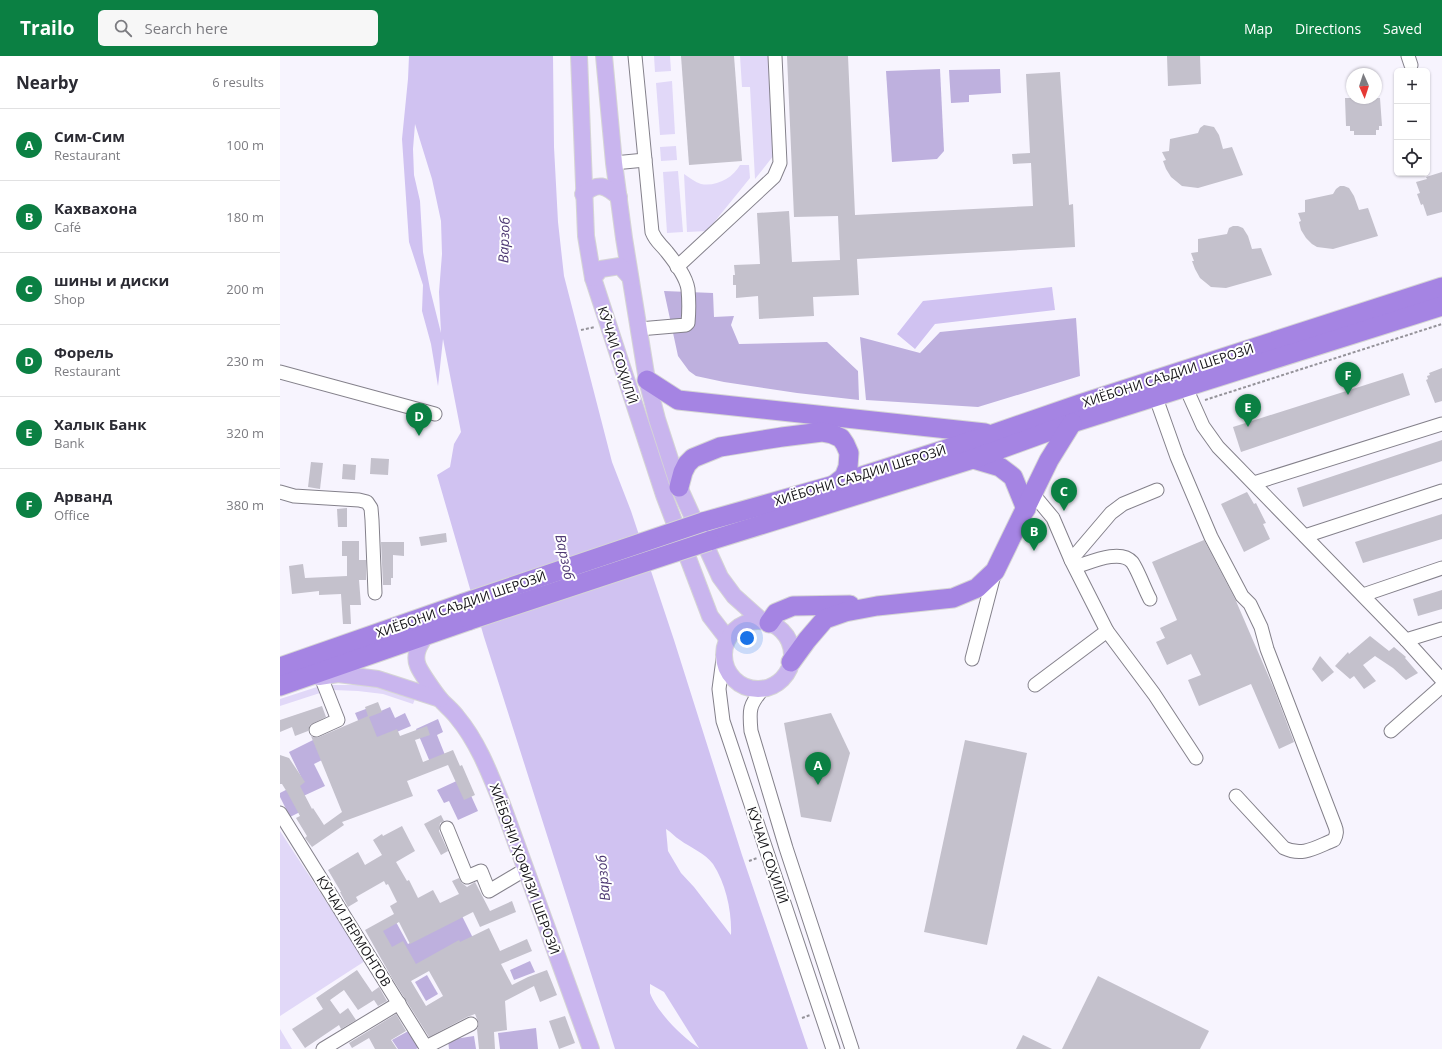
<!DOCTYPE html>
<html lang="en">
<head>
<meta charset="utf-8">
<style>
	:root { --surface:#fff; --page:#f7f7f7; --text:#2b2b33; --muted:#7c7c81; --line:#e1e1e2; --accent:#0b8043 }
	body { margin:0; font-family:"Open Sans",sans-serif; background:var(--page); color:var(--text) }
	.controls { position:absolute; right:12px; top:12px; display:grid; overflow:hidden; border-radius:6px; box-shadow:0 1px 3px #0004 }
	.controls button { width:36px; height:36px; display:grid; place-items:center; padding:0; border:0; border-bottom:1px solid var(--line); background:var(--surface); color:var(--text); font:20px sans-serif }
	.compass { position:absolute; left:1066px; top:12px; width:36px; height:36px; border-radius:50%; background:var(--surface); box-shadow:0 1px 3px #0004; rotate:177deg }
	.you { position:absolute; left:467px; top:582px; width:14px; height:14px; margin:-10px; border:3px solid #fff; border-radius:50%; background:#1a73e8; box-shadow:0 0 0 6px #1a73e833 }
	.badge { display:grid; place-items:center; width:26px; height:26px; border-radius:50%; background:var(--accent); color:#fff; font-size:13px; font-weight:700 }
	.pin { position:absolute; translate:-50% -33px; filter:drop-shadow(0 1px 2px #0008) }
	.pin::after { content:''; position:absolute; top:21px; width:14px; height:12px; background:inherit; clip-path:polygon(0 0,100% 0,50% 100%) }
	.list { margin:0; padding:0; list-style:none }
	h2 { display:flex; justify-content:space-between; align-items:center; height:52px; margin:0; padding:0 16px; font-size:17px }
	h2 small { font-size:13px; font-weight:400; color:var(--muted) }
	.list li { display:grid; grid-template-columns:26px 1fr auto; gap:12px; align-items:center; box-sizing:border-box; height:72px; padding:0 16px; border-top:1px solid var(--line) }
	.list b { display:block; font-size:15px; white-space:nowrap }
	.list p { margin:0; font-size:13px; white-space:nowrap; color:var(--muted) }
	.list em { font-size:13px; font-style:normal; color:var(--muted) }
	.icon { flex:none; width:22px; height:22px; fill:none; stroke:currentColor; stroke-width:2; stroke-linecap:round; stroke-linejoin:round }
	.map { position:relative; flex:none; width:1162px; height:993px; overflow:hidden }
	header { display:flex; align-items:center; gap:24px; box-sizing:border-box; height:56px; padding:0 20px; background:var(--accent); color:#fff }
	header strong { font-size:19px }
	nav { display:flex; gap:22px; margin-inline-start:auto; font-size:14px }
	.search { width:280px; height:36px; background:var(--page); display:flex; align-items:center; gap:10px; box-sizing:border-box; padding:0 14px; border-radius:6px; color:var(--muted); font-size:15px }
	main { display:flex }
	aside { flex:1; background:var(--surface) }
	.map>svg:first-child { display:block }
	.green { fill:#e1d8f8 }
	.forest { fill:#beb0de }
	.water { fill:#d0c2f1; fill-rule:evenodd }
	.building { fill:#c4c1cc; fill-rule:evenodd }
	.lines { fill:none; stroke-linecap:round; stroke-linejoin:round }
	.minor-casing { stroke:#84818b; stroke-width:15 }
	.major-casing { stroke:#d5d5d5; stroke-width:18 }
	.highway-casing { stroke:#d5d5d5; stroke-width:21 }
	.path { stroke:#95939a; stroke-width:2; stroke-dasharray:3 2; stroke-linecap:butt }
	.minor { stroke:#fff; stroke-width:13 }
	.major { stroke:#c9b5ee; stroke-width:16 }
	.highway { stroke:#a584e3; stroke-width:19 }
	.highway-bridge-casing { stroke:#d5d5d5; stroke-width:21; stroke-linecap:butt }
	.highway-bridge { stroke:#a584e3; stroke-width:19 }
	.labels { text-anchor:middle; stroke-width:4; stroke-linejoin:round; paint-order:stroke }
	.street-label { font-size:13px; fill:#141317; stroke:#fff }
	.water-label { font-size:14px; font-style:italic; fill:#4f3a74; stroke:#fff }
</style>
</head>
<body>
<header>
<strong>Trailo</strong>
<div class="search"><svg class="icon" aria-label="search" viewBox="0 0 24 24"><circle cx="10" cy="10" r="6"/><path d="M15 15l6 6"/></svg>Search here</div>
<nav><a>Map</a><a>Directions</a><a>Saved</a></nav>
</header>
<main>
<aside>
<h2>Nearby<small>6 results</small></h2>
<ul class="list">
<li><span class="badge">A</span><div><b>Сим-Сим</b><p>Restaurant</p></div><em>100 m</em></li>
<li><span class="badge">B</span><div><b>Кахвахона</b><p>Café</p></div><em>180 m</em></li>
<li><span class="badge">C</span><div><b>шины и диски</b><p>Shop</p></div><em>200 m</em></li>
<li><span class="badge">D</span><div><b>Форель</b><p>Restaurant</p></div><em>230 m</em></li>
<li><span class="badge">E</span><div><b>Халык Банк</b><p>Bank</p></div><em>320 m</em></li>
<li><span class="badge">F</span><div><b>Арванд</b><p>Office</p></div><em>380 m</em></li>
</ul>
</aside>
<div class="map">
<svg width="1162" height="993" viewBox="0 0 1162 993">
	<rect width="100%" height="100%" fill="#f7f4fe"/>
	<g class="green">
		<path d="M374,0h16l1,15 -16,1z"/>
		<path d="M460,0h28l6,99 -19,24 -5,-92h-8z"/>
		<path d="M392,25l3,53 -15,1 -4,-52z"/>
		<path d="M396,90l1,14 -16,1 -1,-14z"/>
		<path d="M460,109h9l1,13 -43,53 -20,1 -3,-58c6,4 11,8 17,10 15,3 32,-6 39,-19z"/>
		<path d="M398,115l5,61 -16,1 -4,-61z"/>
		<path d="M52,629h26l26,3 31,11 -2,5 -30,-10 -25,-3 -25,-1z"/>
		<path d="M40,630l3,6 -43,14v-7z"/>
		<path d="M0,775l85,130 -85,55z"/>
		<path d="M0,973l12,20h-12z"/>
	</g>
	<g class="forest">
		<path d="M660,13l4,82 -7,8 -45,3 -6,-91z"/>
		<path d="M720,13l1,24 -32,2v7l-18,1 -2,-33z"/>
		<path d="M384,235l49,2 1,24 20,-1 -3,9 8,19 88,-2 31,29 1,29 -62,-7 -73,-11 -28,-6 -7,-5 -11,-15z"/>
		<path d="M796,262l4,58 -102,31 -112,-7 -6,-63 60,16 20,-21z"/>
		<path d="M91,651l3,7 16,-7 5,11 10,-5 6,13 -43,18 -13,-31z"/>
		<path d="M158,663l5,13 -6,3 8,20 -15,7 -14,-33z"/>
		<path d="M35,683l9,20 -10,5 11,22 -26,12 5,12 -14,7 -10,-20v-4l23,-12 -14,-29z"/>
		<path d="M183,722l15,33 -20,9 -9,-19 -5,2 -7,-13z"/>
		<path d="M182,860l12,24 -59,30 -25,-19 -11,-20 17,-9 12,22z"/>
		<path d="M250,905l5,11 -21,8 -4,-10z"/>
		<path d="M147,919l11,19 -12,7 -11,-19z"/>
		<path d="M256,972l2,21h-38l-2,-16z"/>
		<path d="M132,973l10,17 -6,3h-18l-6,-9z"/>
		<path d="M194,980l2,13h-27l-1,-9z"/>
	</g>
	<g class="water">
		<path d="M129,0h144l1,91 4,75 6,54 48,186 19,49 43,129 68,215 66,194h-193l-131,-412 -47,-162 13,-8 4,-23 7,-12 -18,-93 -5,47 -7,-42 -9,-33 1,-26 -14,-43 -7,-103 6,-60zM135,68l17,55 9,42 1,33 -3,38 2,41 -11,-44 -7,-37 -3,-51 -6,-26 -1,-26zM386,773c5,3 9,8 14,11 11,8 25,13 33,24 13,20 19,48 18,71l-37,-48 -13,-14 -13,-22zM370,928l14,8 35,56c-16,-10 -42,-36 -49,-55 0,-3 0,-6 0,-9z"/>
		<path d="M772,231l3,23 -120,14 -20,25 -18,-15 26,-33z"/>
	</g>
	<g class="building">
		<path d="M401,0h53l8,105 -53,4z"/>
		<path d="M507,0h61l7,159 178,-9 -2,-43 -18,1 -1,-10 18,-1 -4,-79 34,-2 9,133 4,-1 2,43 -218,12 2,36 -46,2 1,19 -55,3 -1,-23 -22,2v-13h-3v-10h2l-1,-10 26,-1 -3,-51 32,-2 3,51 48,-2 -2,-44 -44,1z"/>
		<path d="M887,0h33l1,28 -33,2z"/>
		<path d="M1065,42h35l2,28h-3v4h-3v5h-22v-4h-4v-5h-4z"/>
		<path d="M924,69l10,2 5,8 4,14 9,-2 11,28 -45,13 -16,-2 -11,-9 -5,-8 -3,-8 3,-1 -4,-8 7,-1 1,-12 28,-6 2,-5z"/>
		<path d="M1162,116v40l-15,4 -4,-12 -2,1 -4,-11 3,-1 -4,-11 11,-3 -1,-2z"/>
		<path d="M1060,130h4l5,2 5,8 5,14 9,-2 10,28 -45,13 -16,-2 -5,-3 -6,-6 -5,-8 -2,-8 2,-1 -3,-8 7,-1v-12l28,-6 3,-5z"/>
		<path d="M953,170h5l5,2 5,8 4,13 9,-1 11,27 -46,13 -15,-1 -11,-9 -5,-9 -3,-8h2l-3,-8 7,-1v-13l29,-5 2,-6z"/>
		<path d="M1162,312v33l-7,2 -9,-23 2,-1 -1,-3 3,-1 -1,-2z"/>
		<path d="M1123,317l7,22 -169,57 -8,-25z"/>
		<path d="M1162,384v21l-139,46 -6,-19z"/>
		<path d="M91,402l18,1 -1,16 -18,-1z"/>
		<path d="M31,406l12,1 -3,26 -12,-2z"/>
		<path d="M63,408l13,1 -1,15 -13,-1z"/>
		<path d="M967,436l7,12 2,-1 10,20 -3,1 7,15 -26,13 -23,-48z"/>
		<path d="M67,452v19h-9l-1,-18z"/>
		<path d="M1162,458v25l-79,24 -8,-21z"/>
		<path d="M166,477l1,9 -26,4 -2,-9z"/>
		<path d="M924,484l32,61 38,88 20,53 -15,7 -28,-65 -52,22 -11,-26 13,-5 -10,-21 -24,11 -11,-23 9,-4 -5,-10 17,-8 -25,-58z"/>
		<path d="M62,485h17v19h7v20h-7l2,25h-11l1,19h-8l-2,-30 -22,1v-4l-27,3 -3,-28 14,-2 2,14 42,-2v-20h-5z"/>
		<path d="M101,486h23v14l-11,-1v23h-2v7h-8z"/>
		<path d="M1162,534v19l-24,7 -5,-17z"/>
		<path d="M1090,580l19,15 5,-4 12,10 -1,1 13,15 -12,7 -13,-12 -18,-12 -12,9 13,16 -12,8 -10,-13 -4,3 -15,-13 13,-14 1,2z"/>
		<path d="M1040,600l14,16 -12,10 -10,-13z"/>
		<path d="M98,646l4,10 -13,5 8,20 20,-8 3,7 27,-10 3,9 -15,5 8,22 30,-12 7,16 2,-1 13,30 -11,5 -16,-35 -41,16 6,15 -71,26 2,3 -32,22 -7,-9 2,-2 -11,-18 4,-2 -13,-24 -5,-8h-2v-29l9,3 16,24 -5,4 12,23 1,-1 11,17 18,-13 -31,-76 4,2 4,-1 49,-21 -3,-9z"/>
		<path d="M42,650l4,11 -16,8 -2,6 -13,5 -3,-9 -12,5v-12z"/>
		<path d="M551,657l19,40 -19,69 -30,-5 -17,-94z"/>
		<path d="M685,684l62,13 -40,192 -63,-13z"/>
		<path d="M161,759l3,6 -4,2 -1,8 9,20 -7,4 -17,-31z"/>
		<path d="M122,770l13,25 -19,11 11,19 2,-1 9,18 15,-8 7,13 19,-9 -7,-13 7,-3 3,5 5,4 8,-5 15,29 22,-10 4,11 -36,15 -7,-15 -63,32 -11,-22 -16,9 9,16 11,-6 13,23 43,-24 1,2 29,-14 11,23 27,-12 5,12 -31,13 11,21 16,-8 19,-7 10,25 -17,7 -6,-16 -29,15 2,29 -13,2 1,17h-16l-2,-20 2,-5 -4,-10 -8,3 -38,20 -37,-59 -27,-48 29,-16 -4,-8 7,-4 -9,-18 -2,1 -2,-4 -28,16 2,4 -10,6 -8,-15h1l-13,-22 30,-18 7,13 17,-10 -9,-15 9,-6 1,2zM149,915l14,25 -17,10 -15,-25z"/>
		<path d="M77,914l15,22 7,-5 8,14 -9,5 -4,-6 -16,10 -14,-20 -14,10 10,14 8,-6 8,12 -15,9 -2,-4 -34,23 -13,-19 31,-20 -7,-11z"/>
		<path d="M818,920l111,55 -9,18h-138z"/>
		<path d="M116,958l10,17 -15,9 6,9h-22l-6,-11 -17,10 -3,-5z"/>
		<path d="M285,960l10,27 -16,6 -10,-28z"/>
		<path d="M743,979l29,14h-36z"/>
	</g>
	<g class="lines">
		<defs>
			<g id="minor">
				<path d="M355,0l17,176c4,10 9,12 15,20 8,10 19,24 21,37 1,11 1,23 0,34l-2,2 -47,4"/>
				<path d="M1128,0l3,9"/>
				<path d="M334,107l31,-3"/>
				<path d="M397,211l97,-90 6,-14 -5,-107"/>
				<path d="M0,316l155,42"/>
				<path d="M906,332l17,38 15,21 188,193 36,-11"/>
				<path d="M876,342l21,59 34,80 31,59 8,8 11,23 6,22 68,177c2,5 2,8 -1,14 -18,7 -31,17 -50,8l-48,-52"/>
				<path d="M974,427l188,-59"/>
				<path d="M0,436l14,4 65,4 8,2 4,6 1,12 3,73"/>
				<path d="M753,438l20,24 18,42 36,71 47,63 42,64"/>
				<path d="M1025,480l137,-45"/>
				<path d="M791,504l40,-47 12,-9 34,-14"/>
				<path d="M795,511c14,-4 45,-19 57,-5 5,6 13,28 18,37"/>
				<path d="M1083,539l79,-27"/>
				<path d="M1126,584l36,40"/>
				<path d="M443,603l-4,30 4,32 110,328"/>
				<path d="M692,603l23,-88"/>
				<path d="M755,629l72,-54"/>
				<path d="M483,633c-14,16 -14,21 -12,42l35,117 66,201"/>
				<path d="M36,674l22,-10 -17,-43"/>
				<path d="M1111,675l51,-45"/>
				<path d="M0,757l147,236"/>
				<path d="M167,772l20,49 14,-6 8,20 37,-22"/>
				<path d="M146,991l45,-23"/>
				<path d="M43,993l76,-46"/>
			</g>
			<g id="major">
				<path d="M299,0l7,180 7,42 71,217 46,121 17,22"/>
				<path d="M324,0l10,107 10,75 23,142 10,39 22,68 41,90 14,19 28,25"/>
				<path d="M303,138c16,-12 22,-9 36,3"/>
				<path d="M313,222l8,-9 19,-3 10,11"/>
				<circle cx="478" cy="599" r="34"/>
				<path d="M146,579c-6,9 -13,19 -8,31 3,7 17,27 22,33 5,6 12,11 17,18 21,25 33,57 45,87l89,245"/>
				<path d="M39,621l19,-3 40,5 62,20"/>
			</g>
			<g id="highway">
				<path d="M367,324l31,20 307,33"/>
				<path d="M693,403l27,8 13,10 13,32"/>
				<path d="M399,431l4,-15 4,-8 6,-6 27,-11 62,-10 40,-5 10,2 9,4 4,6 4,9 -1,14 -4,10 -10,8"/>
				<path d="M423,466l131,-37 159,-51 87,-30 362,-117"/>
				<path d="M429,485l264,-82 99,-36 370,-117"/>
				<path d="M489,567l7,-10 17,-7 57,-1"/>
				<path d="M511,606l16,-22 18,-21 20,-7 32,-6 76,-8 24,-10 18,-17 54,-111 23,-37"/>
				<path d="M0,611l184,-64"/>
				<path d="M0,630l190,-66"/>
			</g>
		</defs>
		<use href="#minor" class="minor-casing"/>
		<use href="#major" class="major-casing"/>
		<use href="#highway" class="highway-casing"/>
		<g class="path">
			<path d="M301,274l14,-3"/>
			<path d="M925,344l237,-76"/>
			<path d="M469,805l8,-3"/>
			<path d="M522,962l8,-3"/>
		</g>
		<use href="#minor" class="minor"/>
		<use href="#major" class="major"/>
		<use href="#highway" class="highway"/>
		<defs>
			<g id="highway-bridge">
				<path d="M184,547l239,-81"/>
				<path d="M190,564l239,-79"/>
			</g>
		</defs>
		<use href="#highway-bridge" class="highway-bridge-casing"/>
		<use href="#highway-bridge" class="highway-bridge"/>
	</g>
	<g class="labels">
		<g class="street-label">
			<text transform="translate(338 299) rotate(72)" y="5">КӮЧАИ СОҲИЛӢ</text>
			<text transform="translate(888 319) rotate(-18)" y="5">ХИЁБОНИ САЪДИИ ШЕРОЗӢ</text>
			<text transform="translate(580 419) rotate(-17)" y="5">ХИЁБОНИ САЪДИИ ШЕРОЗӢ</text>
			<text transform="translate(181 548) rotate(-19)" y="5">ХИЁБОНИ САЪДИИ ШЕРОЗӢ</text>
			<text transform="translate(488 799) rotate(71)" y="5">КӮЧАИ СОҲИЛӢ</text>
			<text transform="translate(245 813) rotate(70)" y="5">ХИЁБОНИ ҲОФИЗИ ШЕРОЗӢ</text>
			<text transform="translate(74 875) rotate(58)" y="5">КӮЧАИ ЛЕРМОНТОВ</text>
		</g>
		<g class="water-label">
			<text transform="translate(224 184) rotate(-88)" y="5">Варзоб</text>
			<text transform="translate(285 501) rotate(78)" y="5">Варзоб</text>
			<text transform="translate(323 822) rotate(-95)" y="5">Варзоб</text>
		</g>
	</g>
</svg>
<div class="controls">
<button>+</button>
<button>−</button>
<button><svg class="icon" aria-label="locate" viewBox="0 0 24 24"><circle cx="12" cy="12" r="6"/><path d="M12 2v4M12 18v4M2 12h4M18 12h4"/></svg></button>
</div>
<svg class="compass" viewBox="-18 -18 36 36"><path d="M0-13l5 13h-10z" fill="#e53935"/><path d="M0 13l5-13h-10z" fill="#7c7c81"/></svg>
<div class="you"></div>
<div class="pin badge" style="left:538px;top:729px">A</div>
<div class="pin badge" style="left:754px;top:495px">B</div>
<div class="pin badge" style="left:784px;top:455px">C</div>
<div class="pin badge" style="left:139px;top:380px">D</div>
<div class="pin badge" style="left:968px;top:371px">E</div>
<div class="pin badge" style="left:1068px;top:339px">F</div>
</div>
</main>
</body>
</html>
